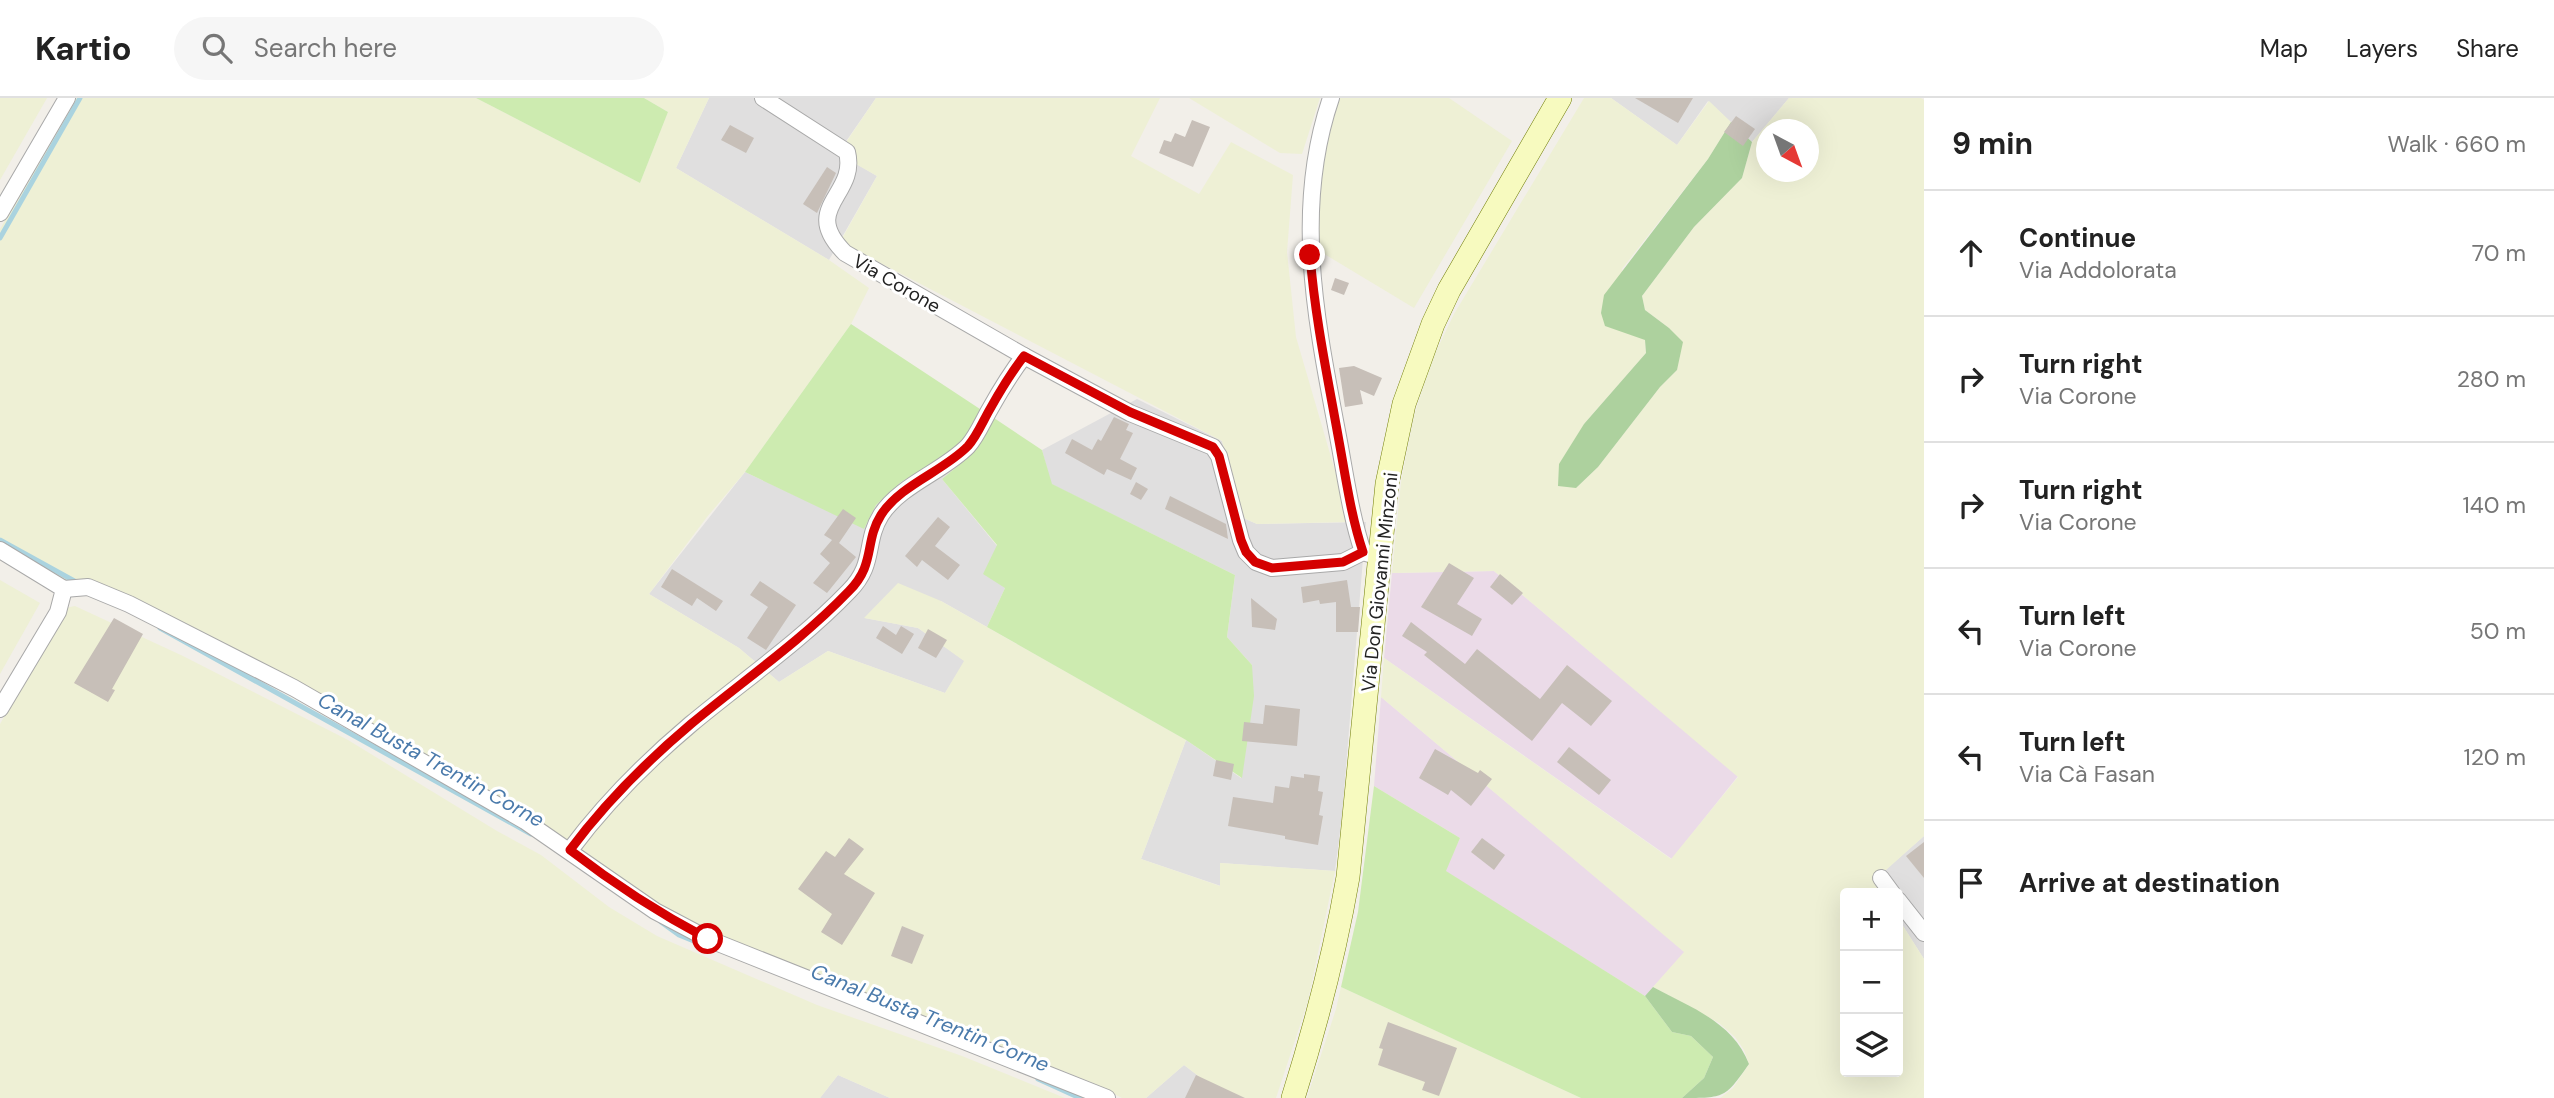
<!DOCTYPE html>
<html lang="en">
<head>
<meta charset="utf-8">
<style>
	:root { --surface:#fff; --page:#f6f6f6; --text:#222; --muted:#767676; --line:#e0e0e0 }
	body { margin:0; font-family:"DM Sans",sans-serif; background:var(--page); color:var(--text) }
	.controls { position:absolute; right:21px; bottom:21px; display:grid; overflow:hidden; border-radius:7px; box-shadow:0 7px 28px #0002 }
	.controls button { width:63px; height:63px; display:grid; place-items:center; padding:0; border:0; border-bottom:2px solid var(--line); background:var(--surface); color:var(--text); font:35px sans-serif }
	.compass { position:absolute; left:1756px; top:21px; width:63px; height:63px; border-radius:50%; background:var(--surface); box-shadow:0 7px 28px #0002; rotate:139deg }
	.stop { position:absolute; width:21px; height:21px; margin:-16px; border:5px solid #d40000; border-radius:50%; background:#fff }
	.stop.end { background:#d40000; border-color:#fff; box-shadow:0 2px 7px #0008 }
	.list { margin:0; padding:0; list-style:none }
	h2 { display:flex; justify-content:space-between; align-items:center; height:91px; margin:0; padding:0 28px; font-size:30px }
	h2 small { font-size:23px; font-weight:400; color:var(--muted) }
	.list li { display:grid; grid-template-columns:46px 1fr auto; gap:21px; align-items:center; box-sizing:border-box; height:126px; padding:0 28px; border-top:2px solid var(--line) }
	.list b { display:block; font-size:26px; white-space:nowrap }
	.list p { margin:0; font-size:23px; white-space:nowrap; color:var(--muted) }
	.list em { font-size:23px; font-style:normal; color:var(--muted) }
	.icon { flex:none; width:38px; height:38px; fill:none; stroke:currentColor; stroke-width:2; stroke-linecap:round; stroke-linejoin:round }
	.map { position:relative; flex:none; width:1924px; height:1000px; overflow:hidden }
	header { display:flex; align-items:center; gap:42px; box-sizing:border-box; height:98px; padding:0 35px; background:var(--surface); border-bottom:2px solid var(--line) }
	header strong { font-size:33px }
	nav { display:flex; gap:38px; margin-inline-start:auto; font-size:24px }
	.search { width:490px; height:63px; background:var(--page); display:flex; align-items:center; gap:18px; box-sizing:border-box; padding:0 24px; border-radius:38px; color:var(--muted); font-size:26px }
	main { display:flex }
	aside { flex:1; background:var(--surface) }
	.map>svg:first-child { display:block }
	.residential { fill:#e0dfdf }
	.industrial { fill:#ebdbe8 }
	.farmland { fill:#eef0d5; fill-rule:evenodd }
	.grass { fill:#cdebb0 }
	.forest { fill:#add19e }
	.lines { fill:none; stroke-linecap:round; stroke-linejoin:round }
	.stream { stroke:#aad3df; stroke-width:5 }
	.building { fill:#c7bfb8 }
	.street-casing { stroke:#a9a9a9; stroke-width:18 }
	.secondary-casing { stroke:#707d05; stroke-width:24 }
	.street { stroke:#fff; stroke-width:16 }
	.secondary { stroke:#f7fabf; stroke-width:23 }
	.route { stroke:#d40000; stroke-width:9 }
	.labels { text-anchor:middle; stroke-width:6; stroke-linejoin:round; paint-order:stroke }
	.street-label { font-size:19px; fill:#222; stroke:#fff }
	.water-label { font-size:21px; font-style:italic; fill:#4a7aab; stroke:#fff }
</style>
</head>
<body>
<header>
<strong>Kartio</strong>
<div class="search"><svg class="icon" aria-label="search" viewBox="0 0 24 24"><circle cx="10" cy="10" r="6"/><path d="M15 15l6 6"/></svg>Search here</div>
<nav><a>Map</a><a>Layers</a><a>Share</a></nav>
</header>
<main>
<div class="map">
<svg width="1924" height="1000" viewBox="0 0 1924 1000">
	<rect width="100%" height="100%" fill="#f2efe9"/>
	<g class="residential">
		<path d="M709,0h167l-38,55 39,23 -48,84 -153,-92z"/>
		<path d="M1611,0h178l-37,44 -44,-41 -31,44z"/>
		<path d="M1137,301l85,42 19,76 16,7 109,-2 -24,294 -7,55 -115,-8 1,23 -80,-27 45,-119 55,38 11,-113 -25,-28 8,-62 -184,-91 -9,-34z"/>
		<path d="M983,313l11,7 -23,37 -29,24 55,67 8,42 -18,39 -46,-26 -76,17 53,10 47,33 -20,32 -117,-42 -49,31 -40,-34 -90,-54 96,-122 119,56 12,-23 25,-23 49,-28z"/>
		<path d="M1924,738v123l-26,-41v-25h-17l-5,-8 -1,-6z"/>
		<path d="M1184,967l43,33h-81z"/>
		<path d="M838,977l52,23h-70z"/>
	</g>
	<g class="industrial">
		<path d="M1494,473l244,205 -66,83 -288,-201 8,-85z"/>
		<path d="M1381,599l304,255 -40,44 -200,-125 15,-33 -86,-52z"/>
	</g>
	<g class="farmland">
		<path d="M0,0h47l-47,82z"/>
		<path d="M76,0h400l164,85 28,-71 -24,-14h65l-33,70 153,92 40,28 -18,36 -106,148 -38,45 -58,77 90,54 40,34 49,-31 117,42 19,-32 -46,-33 -54,-10 34,-35 43,18 245,139 -45,119 79,27v-23l115,8 -27,130 -32,97h-49l-43,-33 -38,33h-24l-29,-15 -123,-49 -145,-52 -156,-67 -310,-197 -359,-166v-323z"/>
		<path d="M876,0h284l-29,58 68,38 32,-52 62,33 -6,77 9,85 54,185 -93,2 -16,-7 -19,-76 -382,-199 37,-66 -39,-22z"/>
		<path d="M1189,0h131l-18,56 -22,-1z"/>
		<path d="M1338,0h111l63,43 -98,167 -98,-59 5,-90z"/>
		<path d="M1584,0h27l66,47 32,-44 22,21 -23,37 -86,110 23,71 1,13 -62,71 -8,64 22,-21 62,-80 17,-17 -8,-42 -24,-18 -3,-14 52,-69 48,-49 10,-36 37,-44h132l3,2v736l-48,43v6l5,8h-36v179h53v-154l26,41v139h-204l13,-10 16,-24 -5,-14 -9,-13 -16,-14 -66,-36 31,-35 -303,-255 3,-39 287,201 67,-82 -244,-206 -102,2 9,-91 13,-66 17,-54 23,-48zM1766,32h42v42h-42z"/>
		<path d="M0,482l40,23 -40,71z"/>
		<path d="M75,508l108,50 165,84 149,91 44,24 68,52 48,29 160,69 145,51 103,42h-175l-52,-23 -18,23h-820v-374l65,-116z"/>
		<path d="M1341,889l240,111h-274l29,-89z"/>
	</g>
	<g class="grass">
		<path d="M476,0h168l24,14 -28,71z"/>
		<path d="M851,226l132,87 -22,34 -11,9 -49,28 -25,23 -12,24 -119,-57z"/>
		<path d="M994,320l48,32 10,34 183,91 -8,62 25,28 2,31 -12,82 -56,-38 -199,-113 18,-39 -22,-14 14,-29 -55,-66 29,-24z"/>
		<path d="M1374,688l86,52 -14,33 199,125 27,36 19,4 22,21 -9,21 -22,20h-101l-240,-111 17,-75z"/>
	</g>
	<g class="forest">
		<path d="M1731,24l21,20 -10,36 -48,49 -52,69 3,14 24,18 14,14 -6,28 -17,17 -62,80 -22,21 -18,-2 1,-22 25,-40 62,-71 -1,-13 -40,-14 -4,-13 3,-18 104,-136z"/>
		<path d="M1653,889c37,20 80,35 96,77 -24,34 -24,34 -67,34l22,-20 9,-21 -22,-21 -19,-4 -27,-36z"/>
	</g>
	<g class="lines">
		<g class="stream">
			<path d="M0,140l80,-140"/>
			<path d="M0,442l78,43"/>
			<path d="M160,530l371,206"/>
			<path d="M661,824l18,13 22,9"/>
			<path d="M1038,981l42,19"/>
		</g>
	</g>
	<g class="building">
		<path d="M1635,0h58l-15,25z"/>
		<path d="M1736,18l19,13 -12,17 -19,-14z"/>
		<path d="M1192,22l18,7 -17,40 -34,-14 5,-13 7,2 4,-9 10,4z"/>
		<path d="M730,27l24,13 -8,15 -25,-13z"/>
		<path d="M827,69l9,6 -19,40 -14,-9z"/>
		<path d="M1335,180l14,5 -5,12 -13,-5z"/>
		<path d="M1354,268l28,12 -8,18 -14,-6 3,14 -18,3 -6,-39z"/>
		<path d="M1114,319l15,7 -3,6 7,3 -13,26 17,9 -6,12 -24,-11 -3,6 -39,-22 7,-14 20,11 6,-11 3,2z"/>
		<path d="M1136,384l12,7 -7,11 -11,-6z"/>
		<path d="M1170,398l56,28 2,15 -63,-30z"/>
		<path d="M843,411l13,9 -17,25 17,14 -29,36 -14,-10 17,-20 -10,-9 12,-14 -8,-5z"/>
		<path d="M938,419l12,10 -15,19 25,19 -12,15 -26,-20 -5,7 -12,-11z"/>
		<path d="M1449,465l25,15 -17,26 25,15 -10,17 -51,-29z"/>
		<path d="M672,471l51,32 -7,10 -19,-13 -5,8 -31,-19z"/>
		<path d="M1500,476l23,19 -11,12 -22,-18z"/>
		<path d="M1347,482l4,27h9l-2,25h-22v-30l-16,2 -1,-4 -16,3 -2,-16z"/>
		<path d="M760,483l36,24 -30,45 -19,-12 21,-31 -18,-12z"/>
		<path d="M1251,500l26,21 -2,11 -23,-3z"/>
		<path d="M114,520l29,16 -31,55 3,1 -7,12 -34,-19z"/>
		<path d="M1411,524l54,42 12,-15 63,50 27,-34 45,36 -21,25 -29,-23 -30,38 -108,-86 3,-3 -25,-16z"/>
		<path d="M883,528l13,9 5,-9 13,8 -12,20 -26,-16z"/>
		<path d="M928,531l19,11 -11,18 -18,-10z"/>
		<path d="M1265,607l35,4 -3,37 -55,-5 2,-19 19,2z"/>
		<path d="M1569,649l42,33 -12,15 -42,-33z"/>
		<path d="M1435,651l43,24 2,-3 12,9 -21,27 -20,-16 -3,5 -29,-17z"/>
		<path d="M1216,662l18,4 -3,16 -18,-4z"/>
		<path d="M1304,676l16,2 -2,15 5,1 -4,23 4,1 -5,29 -33,-6v-3l-57,-10 5,-29 40,6 2,-17 14,2 2,-12 13,2z"/>
		<path d="M849,740l15,11 -20,25 31,19 -33,52 -21,-13 11,-18 -34,-25 28,-38 9,6z"/>
		<path d="M1482,740l23,17 -11,15 -23,-18z"/>
		<path d="M1924,744v36l-18,-22z"/>
		<path d="M902,828l22,9 -12,29 -21,-8z"/>
		<path d="M1388,924l69,26 -18,48 -17,-6 3,-8 -47,-17 5,-16 -4,-1z"/>
		<path d="M1196,977l49,23h-60z"/>
	</g>
	<g class="lines">
		<defs>
			<g id="street">
				<path d="M763,0l84,54c11,44 -48,55 -2,101l179,103"/>
				<path d="M1331,0c-38,111 -15,222 6,333 8,41 13,82 26,121"/>
				<path d="M0,115l67,-115"/>
				<path d="M0,452l64,39 -6,23 -58,97"/>
				<path d="M64,491l24,-2 41,17 165,84 231,133 130,90 53,28 399,159"/>
				<path d="M570,752c35,-47 76,-88 121,-126 53,-44 110,-83 158,-133 27,-27 15,-49 32,-76 19,-30 63,-44 87,-69 9,-10 15,-25 22,-37 10,-18 21,-36 34,-53l106,57 83,34 6,9 22,84 5,12 10,10 16,6 71,-6 20,-10 17,5"/>
				<path d="M1881,780l11,15"/>
				<path d="M1898,802l26,33"/>
			</g>
			<path id="secondary" d="M1293,1000c23,-73 42,-146 55,-221l39,-393 17,-80 29,-80 16,-34 111,-192"/>
		</defs>
		<use href="#street" class="street-casing"/>
		<use href="#secondary" class="secondary-casing"/>
		<use href="#street" class="street"/>
		<use href="#secondary" class="secondary"/>
	</g>
	<g class="lines">
		<path class="route" d="M708,841c-49,-26 -94,-55 -138,-89 35,-47 76,-88 121,-126 53,-44 110,-83 158,-133 27,-27 15,-49 32,-76 19,-30 63,-44 87,-69 9,-10 15,-25 22,-37 10,-18 21,-36 34,-53l106,56 83,35 6,9 22,84 5,12 9,10 17,6 71,-6 20,-10c-12,-36 -17,-73 -24,-111 -11,-62 -24,-123 -29,-186"/>
	</g>
	<g class="labels">
		<g class="street-label">
			<text transform="translate(897 185) rotate(30)" y="7">Via Corone</text>
			<text transform="translate(1379 484) rotate(-84)" y="7">Via Don Giovanni Minzoni</text>
		</g>
		<g class="water-label">
			<text transform="translate(431 662) rotate(29)" y="7">Canal Busta Trentin Corne</text>
			<text transform="translate(930 920) rotate(22)" y="7">Canal Busta Trentin Corne</text>
		</g>
	</g>
</svg>
<div class="controls">
<button>+</button>
<button>−</button>
<button><svg class="icon" aria-label="layers" viewBox="0 0 24 24"><path d="M12 4l9 5-9 5-9-5zM3 14l9 5 9-5"/></svg></button>
</div>
<svg class="compass" viewBox="-18 -18 36 36"><path d="M0-13l5 13h-10z" fill="#e53935"/><path d="M0 13l5-13h-10z" fill="#767676"/></svg>
<div class="stop" style="left:708px;top:841px"></div>
<div class="stop end" style="left:1310px;top:157px"></div>
</div>
<aside>
<h2>9 min<small>Walk · 660 m</small></h2>
<ul class="list">
<li><svg class="icon" aria-label="ahead" viewBox="0 0 24 24"><path d="M12 20V5M6 11l6-6 6 6"/></svg><div><b>Continue</b><p>Via Addolorata</p></div><em>70 m</em></li>
<li><svg class="icon" aria-label="right" viewBox="0 0 24 24"><path d="M7 20v-9h11M14 6l5 5-5 5"/></svg><div><b>Turn right</b><p>Via Corone</p></div><em>280 m</em></li>
<li><svg class="icon" aria-label="right" viewBox="0 0 24 24"><path d="M7 20v-9h11M14 6l5 5-5 5"/></svg><div><b>Turn right</b><p>Via Corone</p></div><em>140 m</em></li>
<li><svg class="icon" aria-label="left" viewBox="0 0 24 24"><path d="M17 20v-9H6M10 6l-5 5 5 5"/></svg><div><b>Turn left</b><p>Via Corone</p></div><em>50 m</em></li>
<li><svg class="icon" aria-label="left" viewBox="0 0 24 24"><path d="M17 20v-9H6M10 6l-5 5 5 5"/></svg><div><b>Turn left</b><p>Via Cà Fasan</p></div><em>120 m</em></li>
<li><svg class="icon" aria-label="arrive" viewBox="0 0 24 24"><path d="M6 21V4h12l-3 4 3 4H6"/></svg><div><b>Arrive at destination</b></div></li>
</ul>
</aside>
</main>
</body>
</html>
